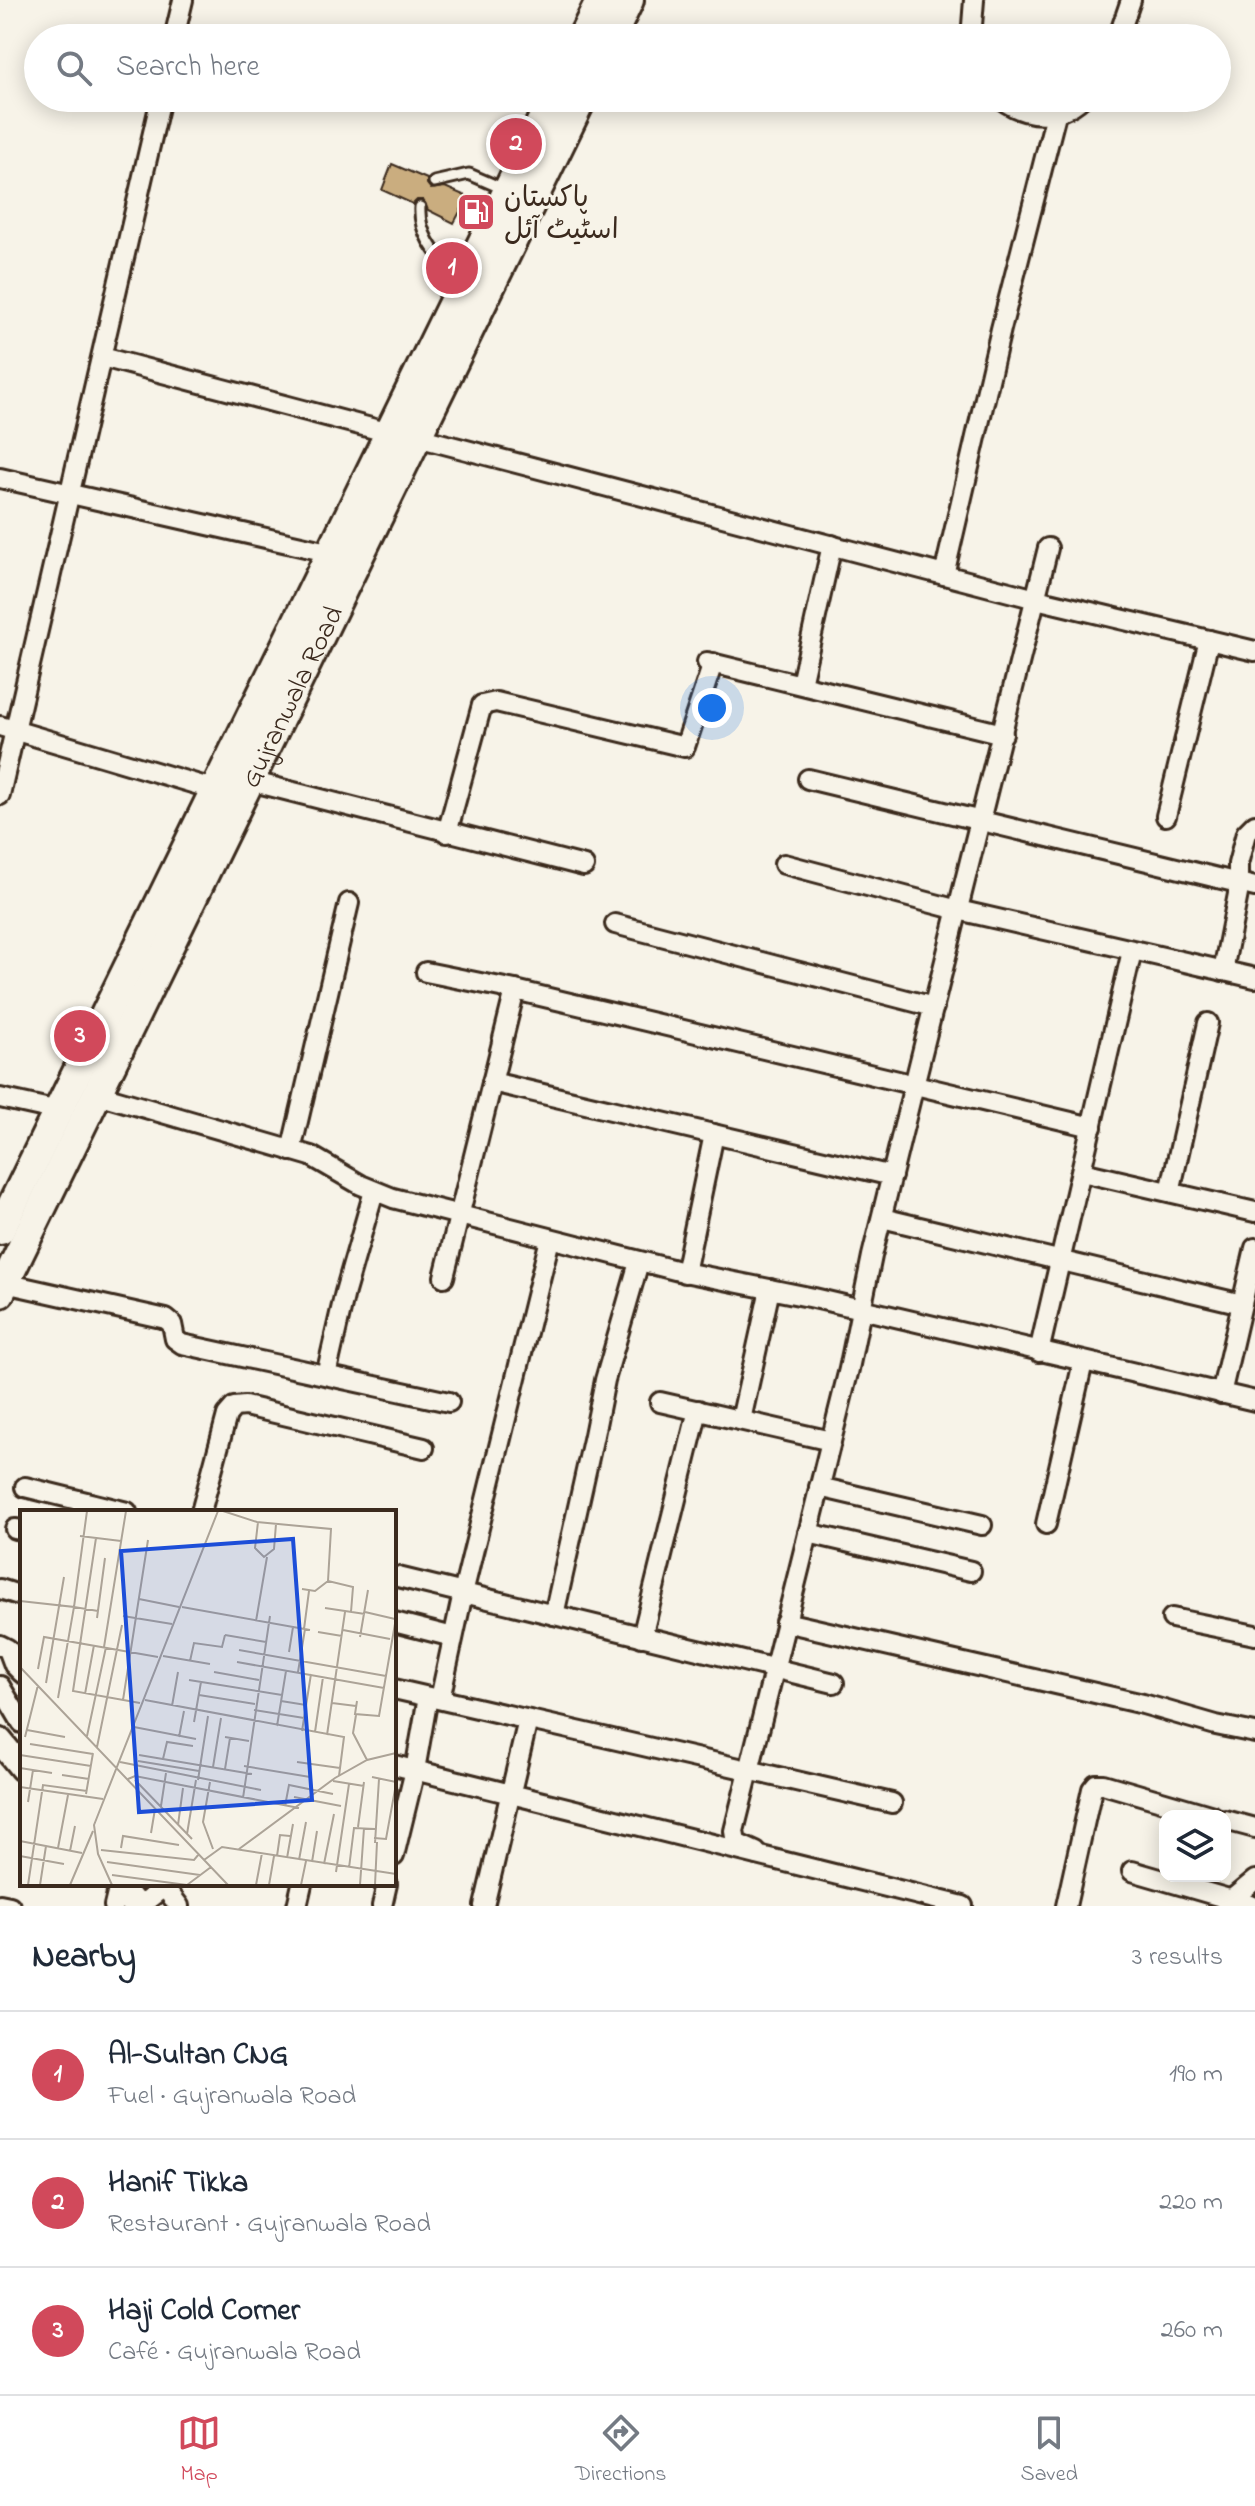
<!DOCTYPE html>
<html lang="en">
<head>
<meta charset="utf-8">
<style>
	:root { --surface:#fff; --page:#f2f2f3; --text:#1f2937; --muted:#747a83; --line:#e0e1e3; --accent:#d1495b }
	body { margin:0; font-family:"Indie Flower","Playpen Sans Arabic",sans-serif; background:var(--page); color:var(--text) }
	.controls { position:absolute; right:24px; bottom:24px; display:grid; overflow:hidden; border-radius:16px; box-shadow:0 4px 20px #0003 }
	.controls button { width:72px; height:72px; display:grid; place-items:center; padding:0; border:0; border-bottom:2px solid var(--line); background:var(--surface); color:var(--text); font:40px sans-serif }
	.you { position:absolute; left:712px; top:708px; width:28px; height:28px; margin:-20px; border:6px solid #fff; border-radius:50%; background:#1a73e8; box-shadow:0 0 0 12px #1a73e833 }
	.badge { display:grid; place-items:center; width:52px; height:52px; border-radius:50%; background:var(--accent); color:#fff; font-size:26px; font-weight:700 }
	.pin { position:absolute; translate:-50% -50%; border:4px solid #fff; box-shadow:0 2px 8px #0006 }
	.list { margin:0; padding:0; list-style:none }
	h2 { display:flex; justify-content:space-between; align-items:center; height:104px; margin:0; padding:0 32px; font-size:34px }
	h2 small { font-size:26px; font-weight:400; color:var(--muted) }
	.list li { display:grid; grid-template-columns:52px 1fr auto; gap:24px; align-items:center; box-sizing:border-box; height:128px; padding:0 32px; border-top:2px solid var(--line) }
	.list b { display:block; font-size:30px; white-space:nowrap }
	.list p { margin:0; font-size:26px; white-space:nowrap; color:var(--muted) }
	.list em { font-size:26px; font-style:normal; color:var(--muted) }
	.icon { flex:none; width:44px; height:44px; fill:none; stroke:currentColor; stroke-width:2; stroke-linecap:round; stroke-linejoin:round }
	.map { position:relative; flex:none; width:1255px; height:1906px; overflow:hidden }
	.search { position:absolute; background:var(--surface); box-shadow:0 4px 20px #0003; left:24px; right:24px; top:24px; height:88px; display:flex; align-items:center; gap:20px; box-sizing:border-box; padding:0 28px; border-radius:44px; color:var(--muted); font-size:30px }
	.sheet { height:488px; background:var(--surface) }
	nav { display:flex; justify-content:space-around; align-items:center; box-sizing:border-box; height:112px; border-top:2px solid var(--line); background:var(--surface); font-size:22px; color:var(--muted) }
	nav a { display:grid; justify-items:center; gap:4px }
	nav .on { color:var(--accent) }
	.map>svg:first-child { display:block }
	.building { fill:#caad7f; stroke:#3b2a1e; stroke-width:2 }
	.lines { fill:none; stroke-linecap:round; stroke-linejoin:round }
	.service-casing { stroke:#3b2a1e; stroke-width:15 }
	.minor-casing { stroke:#3b2a1e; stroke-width:24 }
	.secondary-casing { stroke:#3b2a1e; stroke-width:30 }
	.trunk-casing { stroke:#3b2a1e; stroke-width:34 }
	.service { stroke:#f7f3e8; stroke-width:9 }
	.minor { stroke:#f7f3e8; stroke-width:18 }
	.secondary { stroke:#f7f3e8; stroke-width:24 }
	.trunk { stroke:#f7f3e8; stroke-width:28 }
	.labels { text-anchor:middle; stroke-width:6; stroke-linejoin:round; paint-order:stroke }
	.poi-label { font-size:28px; fill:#3b2a1e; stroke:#f7f3e8; text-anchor:start }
	.street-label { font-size:28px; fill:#3b2a1e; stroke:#f7f3e8 }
	.inset-road { fill:none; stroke:#aca397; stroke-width:2 }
	.view { fill:#1d4ed8; fill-opacity:0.15; stroke:#1d4ed8; stroke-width:4 }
	.inset-edge { fill:none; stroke:#3b2a1e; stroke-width:4 }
</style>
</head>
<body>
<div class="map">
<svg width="1255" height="1906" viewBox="0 0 1255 1906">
	<rect width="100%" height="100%" fill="#f7f3e8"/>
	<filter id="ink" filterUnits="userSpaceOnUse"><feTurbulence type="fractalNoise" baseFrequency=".0125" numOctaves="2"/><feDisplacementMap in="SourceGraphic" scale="16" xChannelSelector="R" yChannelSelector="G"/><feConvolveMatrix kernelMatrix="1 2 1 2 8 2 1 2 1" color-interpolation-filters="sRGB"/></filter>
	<g filter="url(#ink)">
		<path class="building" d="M392,164l35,15v5l4,5 14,-2 23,10 -14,26 -26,-13 -5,-10h-6l-4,4 -31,-14z"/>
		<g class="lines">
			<defs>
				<g id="service">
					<path d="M434,182l35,-8 37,16"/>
					<path d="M420,207c-2,31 21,52 39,75"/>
				</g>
				<g id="minor">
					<path d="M174,38l9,-38"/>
					<path d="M971,38l3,-38"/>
					<path d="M1118,38l13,-38"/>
					<path d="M1000,98c25,20 58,22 82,0"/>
					<path d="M102,357l288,76"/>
					<path d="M417,437l619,162 219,52"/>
					<path d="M0,478l332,75"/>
					<path d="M944,575l57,-246 55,-215"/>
					<path d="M707,662l296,72"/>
					<path d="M801,684l31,-139"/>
					<path d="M0,726l216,64"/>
					<path d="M808,779l447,108"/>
					<path d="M250,781l334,85"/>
					<path d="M0,795l161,-697"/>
					<path d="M1166,816l43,-176"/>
					<path d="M447,833l35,-128 14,-3 189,45 28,-84"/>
					<path d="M784,864l174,46 297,68"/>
					<path d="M615,924l319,83"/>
					<path d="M1223,971l15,-77v-30l8,-31 9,-9"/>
					<path d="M426,972l89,18 577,137"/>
					<path d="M492,1082l400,94"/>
					<path d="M97,1094l214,62 50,29 32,13 286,73 135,27 441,103"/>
					<path d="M0,1098l59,13"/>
					<path d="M291,1151l58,-248"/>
					<path d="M1082,1172l173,40"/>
					<path d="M1170,1192l38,-169"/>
					<path d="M882,1218l360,86"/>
					<path d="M685,1273l29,-139"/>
					<path d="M444,1277l71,-287"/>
					<path d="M5,1283l161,36 6,5 3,15 7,5 267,58"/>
					<path d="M1039,1352l93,-401"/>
					<path d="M326,1375l19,-83 29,-101"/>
					<path d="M1221,1394l34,-146"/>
					<path d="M660,1402l171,39"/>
					<path d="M741,1420l29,-131"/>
					<path d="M25,1487l102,25"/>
					<path d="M819,1487l163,38"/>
					<path d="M201,1512l26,-97 7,-8 11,-1 179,42"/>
					<path d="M1046,1524l37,-162"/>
					<path d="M15,1529l7,1"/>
					<path d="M808,1533l163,38"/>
					<path d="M394,1576l440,107"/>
					<path d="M0,1589l22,7"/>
					<path d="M554,1615l40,-180 11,-55 34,-118"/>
					<path d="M1172,1618l83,17"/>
					<path d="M394,1622l59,15"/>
					<path d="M785,1622l358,82 73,21 39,8"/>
					<path d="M642,1637l56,-227"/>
					<path d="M0,1645l8,4 6,16 8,8"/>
					<path d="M0,1686l22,37"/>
					<path d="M394,1689l498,114"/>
					<path d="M440,1699l23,-106 87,-354"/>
					<path d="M394,1765l569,141"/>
					<path d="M1225,1820l30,8"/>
					<path d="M758,1855l-2,-3 -20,-9 -2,-12 115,-462 23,-113 42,-171 134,-537"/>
					<path d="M394,1856l21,-86 13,-73"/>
					<path d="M1132,1871l121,35"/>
					<path d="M162,1884l17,22"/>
					<path d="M0,1904l10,2"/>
					<path d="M1226,1904l29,-24"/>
					<path d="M114,1906l5,-21"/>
					<path d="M140,1906l24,-19"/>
					<path d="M297,1906l5,-22"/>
					<path d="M382,1906l5,-22"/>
					<path d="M484,1906l44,-186"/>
					<path d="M1066,1906l26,-117 4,-5h7l110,32"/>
				</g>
				<g id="secondary">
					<path d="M0,1741l22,27"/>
					<path d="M118,1884l18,22"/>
				</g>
				<g id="trunk">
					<path d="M582,38l19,-38"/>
					<path d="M611,38l18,-38"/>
					<path d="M0,1230l553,-1132"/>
					<path id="s1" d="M0,1293l582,-1195"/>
				</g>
			</defs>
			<use href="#service" class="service-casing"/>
			<use href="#minor" class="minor-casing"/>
			<use href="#secondary" class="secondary-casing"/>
			<use href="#trunk" class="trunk-casing"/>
			<use href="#service" class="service"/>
			<use href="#minor" class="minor"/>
			<use href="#secondary" class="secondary"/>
			<use href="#trunk" class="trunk"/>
		</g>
	</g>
	<defs>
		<symbol id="fuel-square" viewBox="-11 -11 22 22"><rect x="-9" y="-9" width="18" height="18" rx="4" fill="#d1495b" stroke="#f7f3e8"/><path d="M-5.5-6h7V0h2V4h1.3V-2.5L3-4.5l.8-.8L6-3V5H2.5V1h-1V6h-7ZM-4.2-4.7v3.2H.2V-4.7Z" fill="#fff"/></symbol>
	</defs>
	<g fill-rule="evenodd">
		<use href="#fuel-square" x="454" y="190" width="44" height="44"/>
	</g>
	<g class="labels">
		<g class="poi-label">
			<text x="504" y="206">پاکستان<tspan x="504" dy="32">اسٹیٹ آئل</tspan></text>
		</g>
		<g class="street-label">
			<text dy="10" stroke="none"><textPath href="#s1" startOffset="664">Gujranwala Road</textPath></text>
		</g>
	</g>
	<g transform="translate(20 1510)">
		<rect width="376" height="376" fill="#f7f3e8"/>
		<path class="inset-road" d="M67,1l-13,96 24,4M203,1l34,11 74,7 -3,52 25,6 -2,25M238,12l-3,26 9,9 10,-8 2,-25M60,26l41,5M76,28l-23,153 67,12M282,79l13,2 13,-10M119,89l40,8M0,91l54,6 -16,91M162,97l128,23M305,98l40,6M345,102l30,7M103,106l49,8M77,108l8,-60M236,111l11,-64M284,119l5,-38M323,120l47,9M298,122l24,4M205,125l41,7M340,127l8,-47M84,137l22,-136M219,140l147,26M269,142l4,-25M143,146l47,8M170,151l4,-18 28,4 3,-12M217,152l147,26M0,157l208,218M18,159l6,-32 114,20M194,162l45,8M278,162l7,-43M169,170l93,15M26,173l18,-106M65,184l9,-49M179,185l56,9M103,190l25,-160M125,190l199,37 -5,39M261,191l25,4M337,191l-2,13 24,2 17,-98M312,193l24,3M152,196l6,-34M234,200l50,8M336,205l-3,18 14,27M174,212l7,-40M257,216l9,-55M114,217l62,12M7,220l38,7M282,221l9,-57M295,222l8,-55M307,225l18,-123M67,226l19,-89M5,227l13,-52M159,227l5,-26M205,227l24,4M10,234l63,10M77,237l25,-122M0,245l71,11M119,245l113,19M143,249l4,-17 26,4M118,251l61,10M100,252l141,28M277,252l43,6M224,256l66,11M193,257l8,-49M0,258l32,5M205,259l5,-31M42,265l27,4M352,267l24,5M108,269l7,-3 164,32M115,270l57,59M178,270l10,-64M313,271l31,5M190,272l-7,40 10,27M0,277l83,12M66,284l7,-41M274,287l47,9M223,288l27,-182M8,292l5,-32M141,296l5,-33M265,296l4,-21 44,9M158,315l5,-37M338,317l6,-45M131,323l4,-24M167,324l9,-54M354,328l12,1 10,-55M0,331l62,12M355,333l4,-64M38,338l10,-53M101,338l2,-12 56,9M219,339l96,-71 32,-18 29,-7M81,340l93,10 5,-6M50,341l5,-25M0,346l44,8M257,346l3,-21 10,1M267,348l6,-34M184,350l18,-13 174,27M279,350l7,-38M87,352l93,13M292,352l5,-31M304,354l10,-50M329,358l5,-40 21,1M316,362l13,-88M92,365l75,10M8,375l15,-100 44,6M20,375l6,-39M50,375l23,-54M92,375l-14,-31 -4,-29 124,-314M167,375l24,-18M236,375l6,-32M249,375l5,-29M281,375l5,-24M340,375l4,-57M355,375l2,-43"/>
		<path class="view" d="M273,29l19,261 -173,12 -18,-261z"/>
		<rect width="376" height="376" class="inset-edge"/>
	</g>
</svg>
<div class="controls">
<button><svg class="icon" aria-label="layers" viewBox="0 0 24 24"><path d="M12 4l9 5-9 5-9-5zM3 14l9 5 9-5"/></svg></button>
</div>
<div class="you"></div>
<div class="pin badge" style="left:452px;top:268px">1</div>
<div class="pin badge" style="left:516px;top:144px">2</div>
<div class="pin badge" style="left:80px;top:1036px">3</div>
<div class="search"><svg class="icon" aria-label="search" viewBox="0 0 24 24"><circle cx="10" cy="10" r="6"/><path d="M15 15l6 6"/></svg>Search here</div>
</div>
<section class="sheet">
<h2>Nearby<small>3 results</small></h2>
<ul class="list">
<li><span class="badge">1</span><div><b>Al-Sultan CNG</b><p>Fuel · Gujranwala Road</p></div><em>190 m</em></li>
<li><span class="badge">2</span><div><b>Hanif Tikka</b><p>Restaurant · Gujranwala Road</p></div><em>220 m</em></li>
<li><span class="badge">3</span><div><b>Haji Cold Corner</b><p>Café · Gujranwala Road</p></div><em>260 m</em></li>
</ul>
</section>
<nav>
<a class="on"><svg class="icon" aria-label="map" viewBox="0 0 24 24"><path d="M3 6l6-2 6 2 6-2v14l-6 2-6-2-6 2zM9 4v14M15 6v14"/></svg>Map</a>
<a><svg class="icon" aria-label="directions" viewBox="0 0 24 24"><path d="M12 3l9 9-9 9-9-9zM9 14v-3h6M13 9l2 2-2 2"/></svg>Directions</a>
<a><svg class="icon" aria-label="saved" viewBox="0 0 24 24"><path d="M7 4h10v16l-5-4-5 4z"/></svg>Saved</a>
</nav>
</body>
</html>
